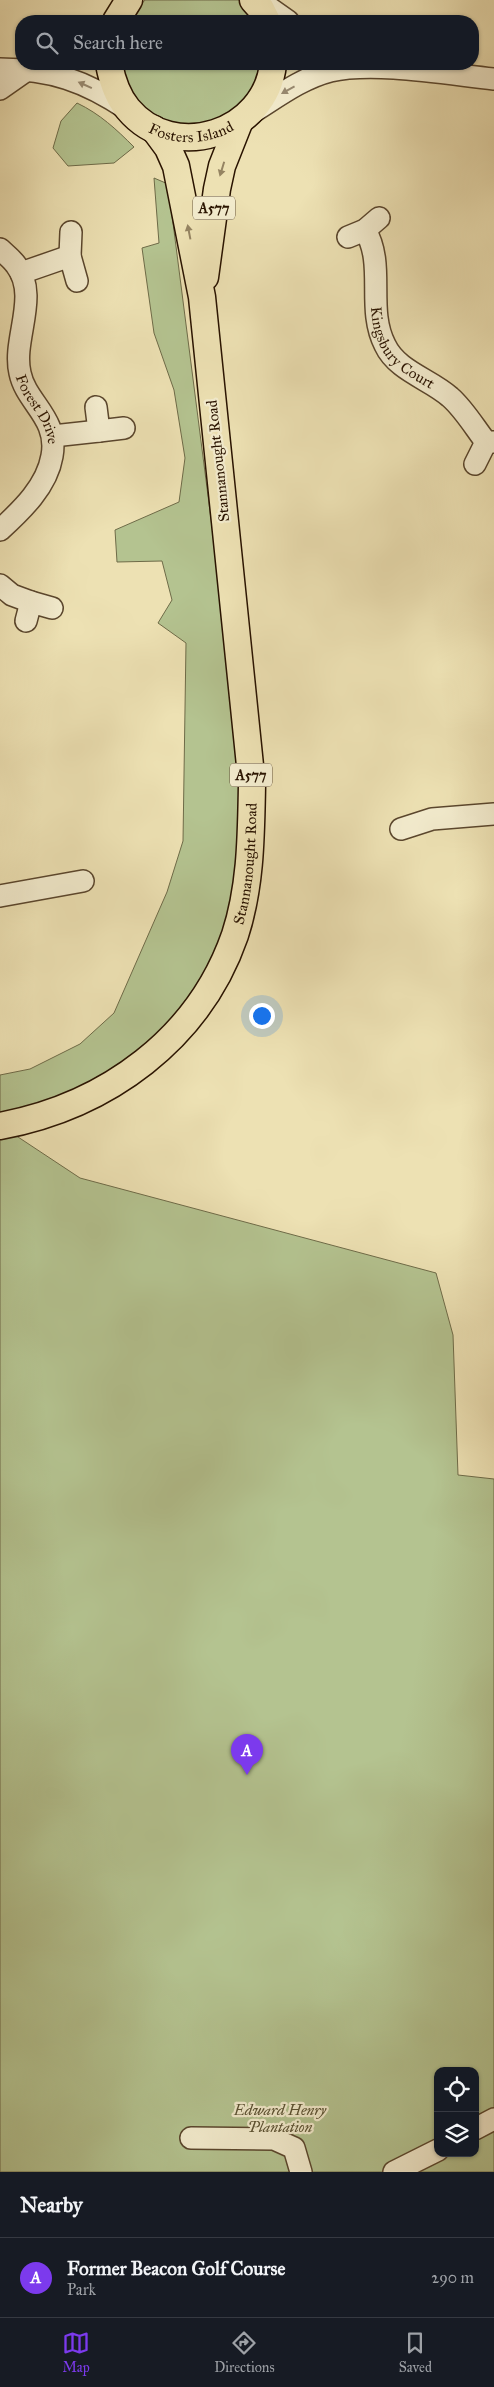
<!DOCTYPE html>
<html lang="en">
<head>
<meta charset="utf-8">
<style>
	:root { --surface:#171b24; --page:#20242c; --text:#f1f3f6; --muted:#9ea1a6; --line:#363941; --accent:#7c3aed }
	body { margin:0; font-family:"IM FELL Great Primer",serif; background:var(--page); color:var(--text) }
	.controls { position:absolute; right:15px; bottom:15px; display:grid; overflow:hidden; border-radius:10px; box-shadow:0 1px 4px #0004 }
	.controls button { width:45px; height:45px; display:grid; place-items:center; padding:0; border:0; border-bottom:1px solid var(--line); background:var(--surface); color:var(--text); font:25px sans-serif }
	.you { position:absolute; left:261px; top:1015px; width:18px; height:18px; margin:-12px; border:4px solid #fff; border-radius:50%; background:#1a73e8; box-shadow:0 0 0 8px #1a73e833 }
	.badge { display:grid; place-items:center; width:32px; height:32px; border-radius:50%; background:var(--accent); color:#fff; font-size:16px; font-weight:700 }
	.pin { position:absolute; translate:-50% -41px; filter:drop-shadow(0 1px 2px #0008) }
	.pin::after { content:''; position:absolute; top:26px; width:18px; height:15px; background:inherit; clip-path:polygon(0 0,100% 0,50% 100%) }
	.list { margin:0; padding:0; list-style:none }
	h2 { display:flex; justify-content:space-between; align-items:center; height:65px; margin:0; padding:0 20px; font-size:21px }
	h2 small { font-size:16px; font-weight:400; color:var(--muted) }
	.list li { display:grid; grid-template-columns:32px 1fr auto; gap:15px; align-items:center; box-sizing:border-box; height:80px; padding:0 20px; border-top:1px solid var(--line) }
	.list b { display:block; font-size:19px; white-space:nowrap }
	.list p { margin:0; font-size:16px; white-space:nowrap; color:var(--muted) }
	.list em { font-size:16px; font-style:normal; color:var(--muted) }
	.icon { flex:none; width:28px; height:28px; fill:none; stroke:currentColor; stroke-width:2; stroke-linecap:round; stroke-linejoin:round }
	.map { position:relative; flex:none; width:494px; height:2172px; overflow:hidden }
	.search { position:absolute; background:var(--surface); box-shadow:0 1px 4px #0004; left:15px; right:15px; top:15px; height:55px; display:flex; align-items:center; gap:12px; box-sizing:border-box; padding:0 18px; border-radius:20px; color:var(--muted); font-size:19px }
	.sheet { height:145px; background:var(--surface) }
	nav { display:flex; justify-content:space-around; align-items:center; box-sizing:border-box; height:70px; border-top:1px solid var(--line); background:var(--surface); font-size:14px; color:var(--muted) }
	nav a { display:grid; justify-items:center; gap:2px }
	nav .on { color:var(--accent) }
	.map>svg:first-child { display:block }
	.green { fill:#b4c390; stroke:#6e6b48 }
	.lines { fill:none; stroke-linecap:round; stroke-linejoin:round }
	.minor-casing { stroke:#5a462d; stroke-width:24 }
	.major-casing { stroke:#291300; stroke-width:29 }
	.minor { stroke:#f3ecce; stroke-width:21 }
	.major { stroke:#ede1b3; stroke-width:26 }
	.oneway { fill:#988a71 }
	.oneway2 { fill:#958462 }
	.labels { text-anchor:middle; stroke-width:4.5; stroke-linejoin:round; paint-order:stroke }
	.shield { fill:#f3ecce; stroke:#66543e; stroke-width:1 }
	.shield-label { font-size:14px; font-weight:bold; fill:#291300 }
	.street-label { font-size:15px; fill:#291300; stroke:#f3ecce }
	.park-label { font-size:15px; font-style:italic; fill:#5a5132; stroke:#f3ecce }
</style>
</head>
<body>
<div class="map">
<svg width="494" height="2172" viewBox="0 0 494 2172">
	<rect width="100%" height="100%" fill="#ede1b3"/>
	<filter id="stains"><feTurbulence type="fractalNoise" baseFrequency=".004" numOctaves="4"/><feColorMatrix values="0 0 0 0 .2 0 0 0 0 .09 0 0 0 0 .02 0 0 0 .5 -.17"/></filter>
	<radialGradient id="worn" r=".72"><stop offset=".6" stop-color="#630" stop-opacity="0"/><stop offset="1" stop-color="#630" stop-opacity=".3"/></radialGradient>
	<g class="green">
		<path d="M145,0h94l17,21h-129z"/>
		<path d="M119,64h146l-25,48 -51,18 -50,-22z"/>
		<path d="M77,103c23,11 39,26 57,44l-20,16 -46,3 -15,-18 8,-27z"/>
		<path d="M154,178l14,6 58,452 17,165 -3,77 -13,55 -21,48 -62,78 -144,63v-47l30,-6 50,-25 34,-31 53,-121 16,-51 3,-198 -28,-20 14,-23 -10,-39 -45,1 -2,-32 64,-28 6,-44 -11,-68 -20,-57 -12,-85 17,-5z"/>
		<path d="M15,1135l65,43 356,95 17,62 5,140 36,4v640l-19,10v-58h-37v82h37v-22l19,-11v52h-494v-1034z"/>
	</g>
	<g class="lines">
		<defs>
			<g id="minor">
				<path d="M258,0l30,21"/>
				<path d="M0,69c51,0 85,12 127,40"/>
				<path d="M0,89l30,-21"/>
				<path d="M253,112c24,-15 49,-34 77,-41 45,-10 117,3 164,8"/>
				<path id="s1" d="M365,230c21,35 1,78 20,115 12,26 45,34 65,52 14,12 25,31 36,45h8"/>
				<path d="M71,232l-1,24 7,25"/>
				<path d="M348,237l17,-7 14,-12"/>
				<path id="s2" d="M0,249c5,5 12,10 16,16 24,31 -4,74 4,108 6,30 39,45 32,83 -5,30 -30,54 -52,74"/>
				<path d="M21,273l49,-17"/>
				<path d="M96,407l3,24 25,-3"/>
				<path d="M53,436l46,-5"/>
				<path d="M475,464l11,-22"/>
				<path d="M0,585l12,10 19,7"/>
				<path d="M26,621l5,-19 21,6"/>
				<path d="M401,829l31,-10 62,-5"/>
				<path d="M0,896l83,-15"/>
				<path d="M475,2129l19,-10"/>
				<path d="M191,2138l83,1 20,9 7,24"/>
				<path d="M394,2172l44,-22"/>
			</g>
			<g id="major">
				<path d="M253,0l8,9 6,12"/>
				<path d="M116,21l13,-21"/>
				<path id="s3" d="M109,64c3,16 8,32 19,45 46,55 138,24 145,-45"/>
				<path d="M205,277l12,-88 5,-23 17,-43"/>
				<path id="s4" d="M0,1126c107,-20 199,-87 235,-191 16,-49 16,-100 17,-150l-50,-488 -26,-131 -8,-18 -14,-19"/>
			</g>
		</defs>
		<use href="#minor" class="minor-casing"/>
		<use href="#major" class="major-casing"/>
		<use href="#minor" class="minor"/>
		<use href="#major" class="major"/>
	</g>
	<defs><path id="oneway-solid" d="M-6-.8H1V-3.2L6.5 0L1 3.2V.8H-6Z" transform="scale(1.25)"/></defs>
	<g class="oneway">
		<use href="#oneway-solid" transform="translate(85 85) rotate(-156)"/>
		<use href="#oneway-solid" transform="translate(288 90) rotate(151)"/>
	</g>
	<g class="oneway2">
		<use href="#oneway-solid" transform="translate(222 169) rotate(107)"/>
		<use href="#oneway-solid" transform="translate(189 232) rotate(-101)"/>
	</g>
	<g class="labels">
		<g class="shield">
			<rect x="193" y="196.5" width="42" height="23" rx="4"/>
			<rect x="230" y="763.5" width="42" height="23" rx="4"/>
		</g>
		<g class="shield-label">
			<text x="214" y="213">A577</text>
			<text x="251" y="780">A577</text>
		</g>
		<g class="street-label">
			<text dy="5" stroke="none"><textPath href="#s3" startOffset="121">Fosters Island</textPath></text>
			<text dy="5" stroke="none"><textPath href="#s1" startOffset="130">Kingsbury Court</textPath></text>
			<text dy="5" stroke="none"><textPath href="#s2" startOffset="174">Forest Drive</textPath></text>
			<text transform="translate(218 461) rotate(-96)" y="5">Stannanought Road</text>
			<text dy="5" stroke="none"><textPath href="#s4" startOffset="390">Stannanought Road</textPath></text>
		</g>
		<g class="park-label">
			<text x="280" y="2115">Edward Henry<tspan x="280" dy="17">Plantation</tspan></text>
		</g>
	</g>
	<rect width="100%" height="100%" filter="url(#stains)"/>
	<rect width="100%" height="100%" fill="url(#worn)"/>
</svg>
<div class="controls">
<button><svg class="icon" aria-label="locate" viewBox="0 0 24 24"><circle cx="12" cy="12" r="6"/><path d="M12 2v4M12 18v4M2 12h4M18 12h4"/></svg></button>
<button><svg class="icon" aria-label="layers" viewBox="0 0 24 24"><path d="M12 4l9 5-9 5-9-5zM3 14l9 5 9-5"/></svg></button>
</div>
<div class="you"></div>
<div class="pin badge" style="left:247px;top:1775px">A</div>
<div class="search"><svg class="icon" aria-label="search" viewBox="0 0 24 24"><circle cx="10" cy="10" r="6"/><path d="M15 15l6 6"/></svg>Search here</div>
</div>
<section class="sheet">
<h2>Nearby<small></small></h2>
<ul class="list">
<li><span class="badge">A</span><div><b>Former Beacon Golf Course</b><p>Park</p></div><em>290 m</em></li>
</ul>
</section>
<nav>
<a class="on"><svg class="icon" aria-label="map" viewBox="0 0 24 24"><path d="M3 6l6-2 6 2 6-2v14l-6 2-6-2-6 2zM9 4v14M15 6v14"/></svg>Map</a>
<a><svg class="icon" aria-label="directions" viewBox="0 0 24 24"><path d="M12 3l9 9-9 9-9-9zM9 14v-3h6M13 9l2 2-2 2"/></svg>Directions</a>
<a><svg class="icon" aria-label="saved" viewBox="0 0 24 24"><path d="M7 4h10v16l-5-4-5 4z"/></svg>Saved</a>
</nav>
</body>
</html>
